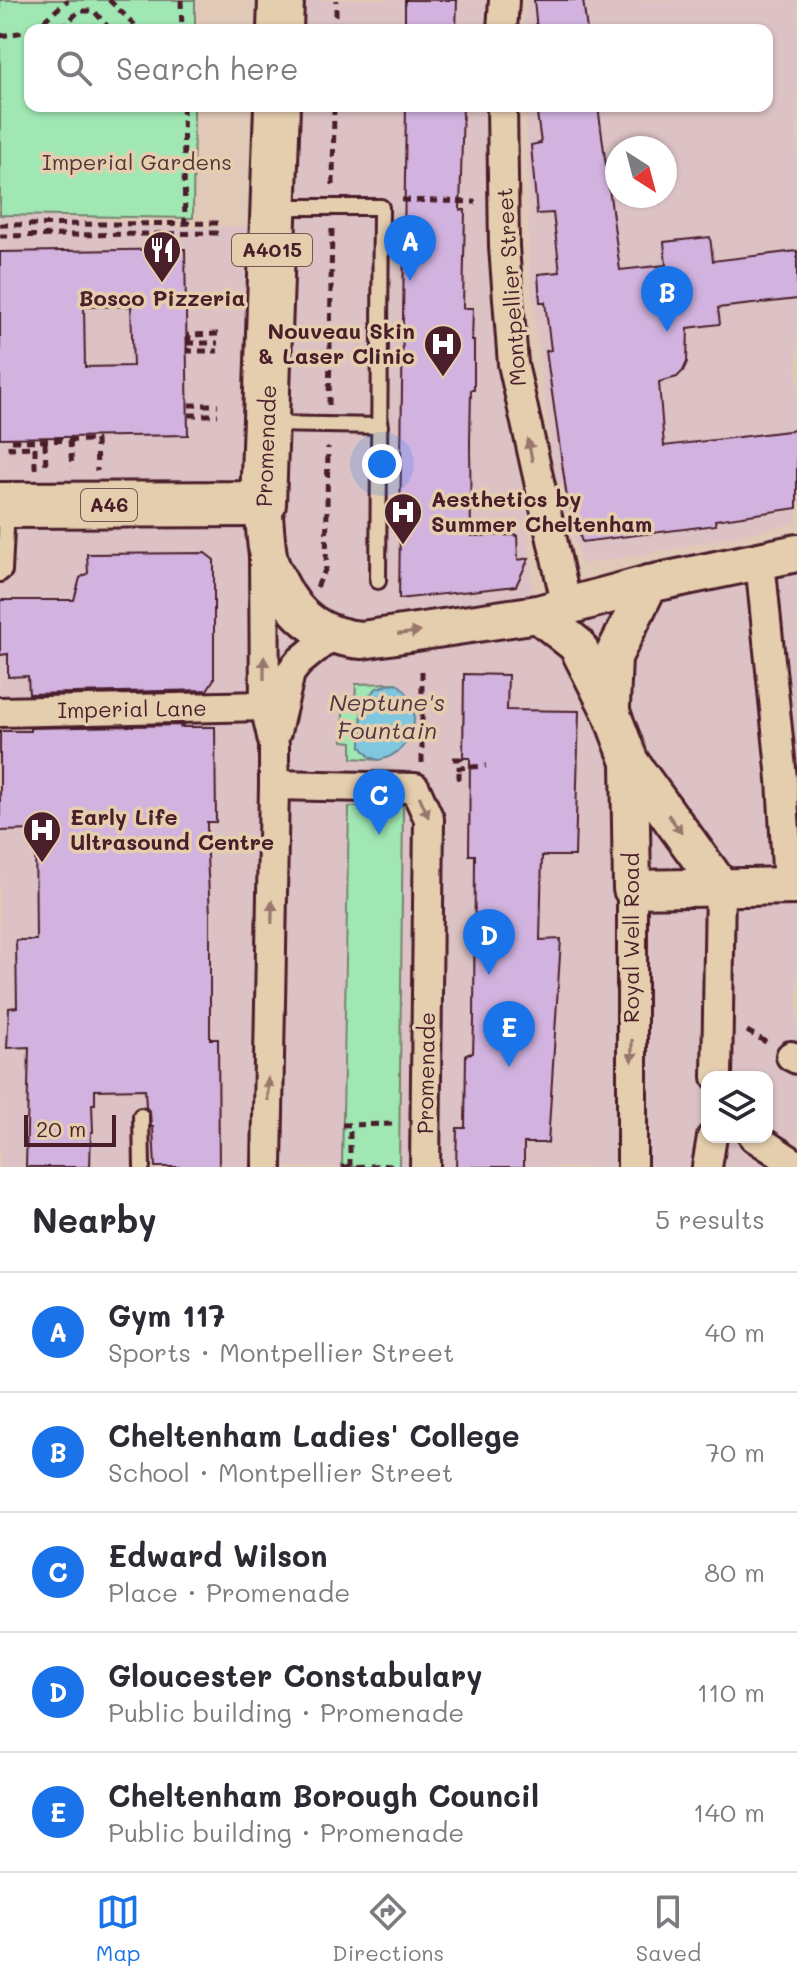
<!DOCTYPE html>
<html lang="en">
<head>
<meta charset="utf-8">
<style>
	:root { --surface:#fff; --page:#f2f2f3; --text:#2b2b33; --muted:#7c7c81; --line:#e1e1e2; --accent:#1a73e8 }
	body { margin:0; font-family:Mali,sans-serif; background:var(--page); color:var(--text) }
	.controls { position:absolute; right:24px; bottom:24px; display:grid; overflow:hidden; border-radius:16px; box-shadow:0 2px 6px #0004 }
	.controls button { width:72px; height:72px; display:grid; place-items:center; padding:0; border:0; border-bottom:2px solid var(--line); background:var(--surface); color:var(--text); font:40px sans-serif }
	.compass { position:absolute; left:605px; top:136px; width:72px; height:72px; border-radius:50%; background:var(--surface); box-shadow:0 2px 6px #0004; rotate:144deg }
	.scale { position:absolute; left:24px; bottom:20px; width:92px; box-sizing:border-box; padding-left:8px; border:4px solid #4a1f2b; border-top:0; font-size:22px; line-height:28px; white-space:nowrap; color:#4a1f2b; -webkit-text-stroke:6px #e5ceae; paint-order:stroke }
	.you { position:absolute; left:382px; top:464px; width:28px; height:28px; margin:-20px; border:6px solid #fff; border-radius:50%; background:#1a73e8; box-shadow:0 0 0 12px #1a73e833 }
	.badge { display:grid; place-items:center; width:52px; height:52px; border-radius:50%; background:var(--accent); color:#fff; font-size:26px; font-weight:700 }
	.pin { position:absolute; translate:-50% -66px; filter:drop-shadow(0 2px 4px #0008) }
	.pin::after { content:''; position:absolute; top:42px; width:28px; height:24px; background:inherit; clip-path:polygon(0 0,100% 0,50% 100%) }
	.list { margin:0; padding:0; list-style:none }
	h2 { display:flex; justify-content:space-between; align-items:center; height:104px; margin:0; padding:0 32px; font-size:34px }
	h2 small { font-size:26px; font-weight:400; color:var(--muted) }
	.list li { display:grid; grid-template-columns:52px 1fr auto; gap:24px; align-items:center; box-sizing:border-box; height:120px; padding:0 32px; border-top:2px solid var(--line) }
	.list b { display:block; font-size:30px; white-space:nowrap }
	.list p { margin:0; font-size:26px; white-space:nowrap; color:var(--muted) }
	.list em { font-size:26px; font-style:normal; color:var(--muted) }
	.icon { flex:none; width:44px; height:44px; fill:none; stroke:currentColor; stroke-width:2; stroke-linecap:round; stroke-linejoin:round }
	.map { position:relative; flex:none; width:797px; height:1167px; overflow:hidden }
	.search { position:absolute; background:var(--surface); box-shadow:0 2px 6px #0004; left:24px; right:24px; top:24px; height:88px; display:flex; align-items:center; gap:20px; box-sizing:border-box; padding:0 28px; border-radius:16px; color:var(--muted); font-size:30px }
	.sheet { height:704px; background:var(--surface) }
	nav { display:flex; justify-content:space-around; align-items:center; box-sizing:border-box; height:112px; border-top:2px solid var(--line); background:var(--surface); font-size:22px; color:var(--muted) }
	nav a { display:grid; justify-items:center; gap:4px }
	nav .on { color:var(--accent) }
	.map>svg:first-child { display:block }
	.built { fill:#dcc2c4; fill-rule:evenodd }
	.green { fill:#a0e7b4; stroke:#758370; stroke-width:2 }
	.water { fill:#7fc7df; stroke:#6a8497; stroke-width:2 }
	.building { fill:#d2b3e0; stroke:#4a1f2b; stroke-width:2; fill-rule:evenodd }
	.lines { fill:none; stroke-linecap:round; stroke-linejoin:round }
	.service-casing { stroke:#4a1f2b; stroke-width:20 }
	.minor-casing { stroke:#4a1f2b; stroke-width:34 }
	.tertiary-casing { stroke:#4a1f2b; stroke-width:42 }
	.primary-casing { stroke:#4a1f2b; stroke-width:50 }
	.path { stroke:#4a1f2b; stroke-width:5; stroke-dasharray:8 6; stroke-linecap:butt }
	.service { stroke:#e5ceae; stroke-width:14 }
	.minor { stroke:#e5ceae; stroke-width:28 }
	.tertiary { stroke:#e5ceae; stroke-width:36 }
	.primary { stroke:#e5ceae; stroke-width:44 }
	.oneway { fill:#98766c }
	.labels { text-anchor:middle; stroke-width:7; stroke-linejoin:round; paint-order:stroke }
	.shield { fill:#e5ceae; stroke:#785452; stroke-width:2 }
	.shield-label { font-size:20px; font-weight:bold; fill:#4a1f2b }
	.park-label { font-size:22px; fill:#533339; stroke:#e5ceae }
	.street-label { font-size:22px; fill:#4a1f2b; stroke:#e5ceae }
	.poi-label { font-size:22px; font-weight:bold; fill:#4a1f2b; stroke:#e5ceae; text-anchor:start }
	.water-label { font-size:24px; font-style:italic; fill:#523846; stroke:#e5ceae }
</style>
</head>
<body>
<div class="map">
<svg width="797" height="1167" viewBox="0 0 797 1167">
	<rect width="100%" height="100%" fill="#e1c9b8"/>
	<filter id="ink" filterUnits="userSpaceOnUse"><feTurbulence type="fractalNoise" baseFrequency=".0125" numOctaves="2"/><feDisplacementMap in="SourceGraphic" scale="16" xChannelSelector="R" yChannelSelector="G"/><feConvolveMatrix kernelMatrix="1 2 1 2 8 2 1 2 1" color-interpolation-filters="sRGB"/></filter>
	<g filter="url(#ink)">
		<g class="built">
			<path d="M264,0h229l2,30h-232z"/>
			<path d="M525,0h272v523l-155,32 -60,9 -28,-88 -25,-208 -3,-162h241v-76h-243zM617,148h48v48h-48z"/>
			<path d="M259,106h241l35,516 262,-73v618h-797v-955l183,16 71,-2zM707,1077h60v60h-60z"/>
		</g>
		<g class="green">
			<path d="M0,0h195v30h-165v76h164l-1,112 -193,-3z"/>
			<path d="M396,683l-19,5 -15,15 -1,44 9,10 9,3 -27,-2v-16l-9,-1v-38l12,-1 1,-18z"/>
			<path d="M403,805l-4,362h-57l7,-360z"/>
		</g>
		<path class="water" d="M396,683c32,21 19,70 -17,77l-9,-3 -9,-10 1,-44 15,-15z"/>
		<g class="building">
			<path d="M405,0h52l-1,30h-51z"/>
			<path d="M534,0h49l4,30h-50z"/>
			<path d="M406,106h57l-3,104h5l-2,98h10l-1,33h2v49h-3l-1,53 1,93 46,-1 1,25 11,-2 -13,28 -117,13z"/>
			<path d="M536,106h62l22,164 46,-5 -2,-23 46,-5 3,24 84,-10v48l-79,9 2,16 -32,4 -1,34 -4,9 -6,6 -18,5 5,64 133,-16v78l-82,12 1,5 -134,17 -15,-44 -21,-147 5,-1 -6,-48h-5l-2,-28 22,-2 -7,-59 -16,1 -6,-69 10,-2z"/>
			<path d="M185,249l3,186 -188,3v-186zM131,306l2,60 -48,1 -1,-60z"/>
			<path d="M205,553l9,7v119l-7,11 -178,4 -1,-18 -20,1v-23l-8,1v-55h74l6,-22 8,-5 -1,-19z"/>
			<path d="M464,674l44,1 -1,35 72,1 -4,145h-33l-2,84 21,-1 -13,204h-24v24h-68l1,-39h8l1,-74 7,-1 1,-33 1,-165h-6l1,-97h-7z"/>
			<path d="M183,725l-2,2h34l1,95h-9v34l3,58v125h8l1,128h-64l-2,-40h-2l-1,-15 -4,-5 -1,-18 -50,1v14h-3l1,28h-2l-1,35h-64l3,-120 -22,1 2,-40 8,-1 -1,-67h20l-1,-110 -35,1v-100h30v-3z"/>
		</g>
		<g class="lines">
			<defs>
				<g id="service">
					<path d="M279,207h102l-3,374"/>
					<path d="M270,424l110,2"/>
					<path d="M0,574l4,-3 3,-63"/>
					<path d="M141,1116l1,51"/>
				</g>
				<g id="minor">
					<path d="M502,30l2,-30"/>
					<path d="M502,106l2,141 9,117 54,243"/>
					<path d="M264,557l1,149 9,39v40l-7,382"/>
					<path d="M760,561l22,218 6,108"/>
					<path d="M0,712l265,-6"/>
					<path d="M276,732l14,-59 9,-11 33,-27"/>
					<path d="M274,785l141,3 14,31 -4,348"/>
					<path d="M632,889v278"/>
					<path d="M791,1056l6,3"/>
					<path d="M717,1077l3,-191"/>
					<path d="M754,1137l43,28"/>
					<path d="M707,1167l5,-30"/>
				</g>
				<g id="tertiary">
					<path d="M263,504c2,18 2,38 6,56 2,8 7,16 10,23 17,35 43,54 83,57l176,-26 111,-30 148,-31"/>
					<path d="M538,614l39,31 34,67 19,50 2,127 165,-3"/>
					<path d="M611,706l2,-49 36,-73"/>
					<path d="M630,762l90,124"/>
				</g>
				<g id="primary">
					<path d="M280,30l1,-30"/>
					<path d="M0,505l263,-1 14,-398"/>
				</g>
			</defs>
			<use href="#service" class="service-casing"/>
			<use href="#minor" class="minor-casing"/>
			<use href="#tertiary" class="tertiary-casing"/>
			<use href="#primary" class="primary-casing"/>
			<g class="path">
				<path d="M109,0l31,30"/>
				<path d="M181,0l1,30"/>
				<path d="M33,30l35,-30"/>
				<path d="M65,30v-5l14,-14h15l13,15v4"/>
				<path d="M336,30v-30"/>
				<path d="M0,36l30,-5"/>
				<path d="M183,106l2,118"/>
				<path d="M333,185l1,-79"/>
				<path d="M402,200l74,2"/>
				<path d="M0,225l218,-2"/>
				<path d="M0,236l218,-3"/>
				<path d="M218,334l-29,1 -1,16h30"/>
				<path d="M187,343h31"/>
				<path d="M189,405h29"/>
				<path d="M329,405l3,-178"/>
				<path d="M189,415h29"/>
				<path d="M70,440l2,28"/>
				<path d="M45,442l1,27"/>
				<path d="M35,469v-22l-25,1v-7l86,-1 1,31"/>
				<path d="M317,587l9,-19 2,-121"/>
				<path d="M453,759h7l-1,9 27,-2"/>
				<path d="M422,763v-98"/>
				<path d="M459,780v-12"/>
				<path d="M747,1031l19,11"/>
				<path d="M342,1125l55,-1"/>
				<path d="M342,1167l55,-2"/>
				<path d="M350,1167v-42"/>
			</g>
			<use href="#service" class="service"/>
			<use href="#minor" class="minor"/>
			<use href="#tertiary" class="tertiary"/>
			<use href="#primary" class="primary"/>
		</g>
		<defs><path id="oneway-solid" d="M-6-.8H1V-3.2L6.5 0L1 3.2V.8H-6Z" transform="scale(2)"/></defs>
		<g class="oneway">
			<use href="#oneway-solid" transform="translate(530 450) rotate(-102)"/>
			<use href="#oneway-solid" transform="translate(409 633) rotate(-7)"/>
			<use href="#oneway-solid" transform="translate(264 668) rotate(-90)"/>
			<use href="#oneway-solid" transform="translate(424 807) rotate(67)"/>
			<use href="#oneway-solid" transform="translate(675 824) rotate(54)"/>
			<use href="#oneway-solid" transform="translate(272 912) rotate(-89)"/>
			<use href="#oneway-solid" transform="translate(632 1051) rotate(90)"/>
			<use href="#oneway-solid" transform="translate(268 1089) rotate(-89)"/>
		</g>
	</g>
	<defs>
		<symbol id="restaurant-pin" viewBox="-11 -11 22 30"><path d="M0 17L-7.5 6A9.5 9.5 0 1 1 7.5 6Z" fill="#4a1f2b" stroke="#e5ceae"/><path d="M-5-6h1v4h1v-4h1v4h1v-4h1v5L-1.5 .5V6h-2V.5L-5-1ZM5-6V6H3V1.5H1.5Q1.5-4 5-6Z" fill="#fff"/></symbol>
		<symbol id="hospital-pin" viewBox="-11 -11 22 30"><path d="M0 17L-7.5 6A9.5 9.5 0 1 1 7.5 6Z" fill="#4a1f2b" stroke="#e5ceae"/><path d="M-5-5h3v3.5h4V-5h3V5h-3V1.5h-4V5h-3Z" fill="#fff"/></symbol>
	</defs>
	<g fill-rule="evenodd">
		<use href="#restaurant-pin" x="140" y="228" width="44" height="60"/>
		<use href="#hospital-pin" x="421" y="322" width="44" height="60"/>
		<use href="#hospital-pin" x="381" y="490" width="44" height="60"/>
		<use href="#hospital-pin" x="20" y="808" width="44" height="60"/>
	</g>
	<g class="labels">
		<g class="shield">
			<rect x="232" y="234" width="80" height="32" rx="6"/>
			<rect x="81" y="489" width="56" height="32" rx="6"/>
		</g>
		<g class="shield-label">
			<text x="272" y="257">A4015</text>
			<text x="109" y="512">A46</text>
		</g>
		<g class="park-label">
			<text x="137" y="170">Imperial Gardens</text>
		</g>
		<g class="street-label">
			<text transform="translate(511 287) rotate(-94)" y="8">Montpellier Street</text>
			<text transform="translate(266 446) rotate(-88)" y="8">Promenade</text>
			<text transform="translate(132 709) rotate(-1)" y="8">Imperial Lane</text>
			<text transform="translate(631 938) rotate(-90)" y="8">Royal Well Road</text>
			<text transform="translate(426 1073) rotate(-89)" y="8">Promenade</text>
		</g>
		<g class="poi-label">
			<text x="162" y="306" text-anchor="middle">Bosco Pizzeria</text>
			<text x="415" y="339" text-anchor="end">Nouveau Skin<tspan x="415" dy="25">&amp; Laser Clinic</tspan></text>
			<text x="431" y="507">Aesthetics by<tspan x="431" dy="25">Summer Cheltenham</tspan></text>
			<text x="70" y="825">Early Life<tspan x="70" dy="25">Ultrasound Centre</tspan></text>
		</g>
		<g class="water-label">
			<text x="387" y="711">Neptune's<tspan x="387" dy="28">Fountain</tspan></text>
		</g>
	</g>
</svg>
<div class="controls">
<button><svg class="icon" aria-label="layers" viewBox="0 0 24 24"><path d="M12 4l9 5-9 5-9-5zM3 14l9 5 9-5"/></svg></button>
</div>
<svg class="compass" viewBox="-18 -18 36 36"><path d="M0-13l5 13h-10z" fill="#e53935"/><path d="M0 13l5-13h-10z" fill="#7c7c81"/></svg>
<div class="scale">20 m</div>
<div class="you"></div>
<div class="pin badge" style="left:410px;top:281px">A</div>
<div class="pin badge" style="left:667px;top:332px">B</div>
<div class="pin badge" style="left:379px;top:835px">C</div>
<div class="pin badge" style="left:489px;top:975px">D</div>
<div class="pin badge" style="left:509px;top:1067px">E</div>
<div class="search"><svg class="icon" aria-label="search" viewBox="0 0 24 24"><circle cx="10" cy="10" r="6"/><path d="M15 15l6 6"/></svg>Search here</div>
</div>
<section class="sheet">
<h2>Nearby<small>5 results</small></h2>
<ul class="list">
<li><span class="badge">A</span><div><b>Gym 117</b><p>Sports · Montpellier Street</p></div><em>40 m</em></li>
<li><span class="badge">B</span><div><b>Cheltenham Ladies' College</b><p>School · Montpellier Street</p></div><em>70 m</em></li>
<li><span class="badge">C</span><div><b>Edward Wilson</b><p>Place · Promenade</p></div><em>80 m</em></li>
<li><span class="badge">D</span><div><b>Gloucester Constabulary</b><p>Public building · Promenade</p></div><em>110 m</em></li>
<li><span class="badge">E</span><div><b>Cheltenham Borough Council</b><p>Public building · Promenade</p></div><em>140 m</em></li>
</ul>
</section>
<nav>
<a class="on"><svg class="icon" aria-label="map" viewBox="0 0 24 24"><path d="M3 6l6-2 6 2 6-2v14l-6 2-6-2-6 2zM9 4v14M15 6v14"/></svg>Map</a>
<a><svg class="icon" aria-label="directions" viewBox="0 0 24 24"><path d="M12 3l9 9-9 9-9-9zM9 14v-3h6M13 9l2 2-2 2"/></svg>Directions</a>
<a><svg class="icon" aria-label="saved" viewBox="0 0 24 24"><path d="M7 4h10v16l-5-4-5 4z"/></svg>Saved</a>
</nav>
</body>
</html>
